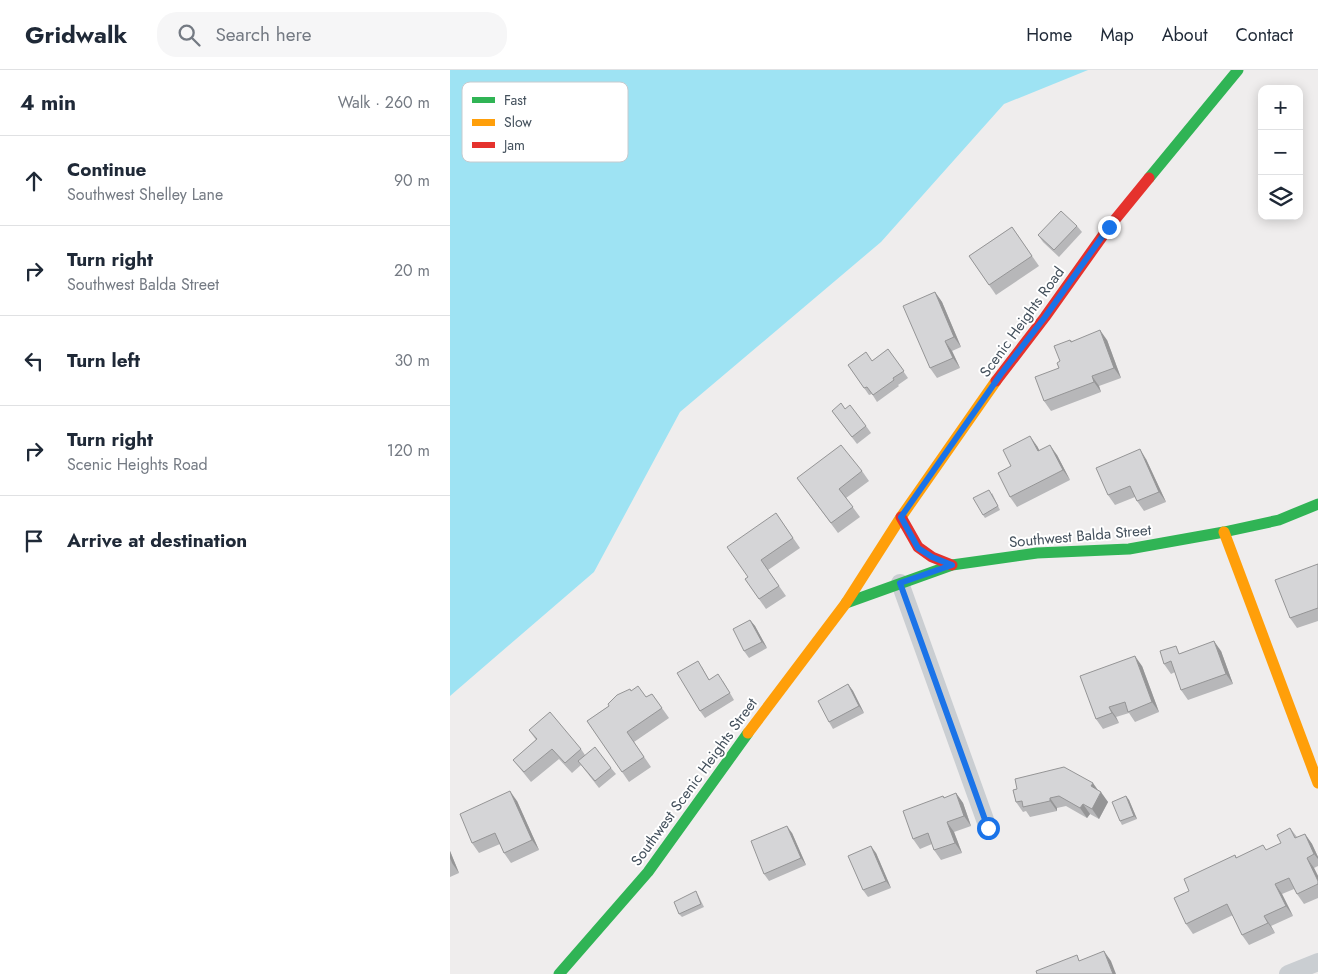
<!DOCTYPE html>
<html lang="en">
<head>
<meta charset="utf-8">
<style>
	:root { --surface:#fff; --page:#f6f6f7; --text:#1f2937; --muted:#747a83; --line:#e0e1e3 }
	body { margin:0; font-family:Jost,sans-serif; background:var(--page); color:var(--text) }
	.controls { position:absolute; right:15px; top:15px; display:grid; overflow:hidden; border-radius:10px; box-shadow:0 2px 12px #0003 }
	.controls button { width:45px; height:45px; display:grid; place-items:center; padding:0; border:0; border-bottom:1px solid var(--line); background:var(--surface); color:var(--text); font:25px sans-serif }
	.stop { position:absolute; width:15px; height:15px; margin:-11px; border:4px solid #1a73e8; border-radius:50%; background:#fff }
	.stop.end { background:#1a73e8; border-color:#fff; box-shadow:0 1px 5px #0008 }
	.list { margin:0; padding:0; list-style:none }
	h2 { display:flex; justify-content:space-between; align-items:center; height:65px; margin:0; padding:0 20px; font-size:21px }
	h2 small { font-size:16px; font-weight:400; color:var(--muted) }
	.list li { display:grid; grid-template-columns:32px 1fr auto; gap:15px; align-items:center; box-sizing:border-box; height:90px; padding:0 20px; border-top:1px solid var(--line) }
	.list b { display:block; font-size:19px; white-space:nowrap }
	.list p { margin:0; font-size:16px; white-space:nowrap; color:var(--muted) }
	.list em { font-size:16px; font-style:normal; color:var(--muted) }
	.icon { flex:none; width:28px; height:28px; fill:none; stroke:currentColor; stroke-width:2; stroke-linecap:round; stroke-linejoin:round }
	.map { position:relative; flex:none; width:868px; height:904px; overflow:hidden }
	header { display:flex; align-items:center; gap:30px; box-sizing:border-box; height:70px; padding:0 25px; background:var(--surface); border-bottom:1px solid var(--line) }
	header strong { font-size:24px }
	nav { display:flex; gap:28px; margin-inline-start:auto; font-size:18px }
	.search { width:350px; height:45px; background:var(--page); display:flex; align-items:center; gap:12px; box-sizing:border-box; padding:0 18px; border-radius:20px; color:var(--muted); font-size:19px }
	main { display:flex }
	aside { flex:1; background:var(--surface) }
	.map>svg:first-child { display:block }
	.water { fill:#9ee3f3 }
	.lines { fill:none; stroke-linecap:round; stroke-linejoin:round }
	.street { stroke:#caced2; stroke-width:18 }
	.fast { stroke:#30b455; stroke-width:11 }
	.slow { stroke:#ff9f0a; stroke-width:11 }
	.jam { stroke:#e5322d; stroke-width:11 }
	.wall { fill:#b7b7b9 }
	.shaded-wall { fill:#959596 }
	.building { fill:#d5d5d7; stroke:#959596 }
	.route { stroke:#1a73e8; stroke-width:6 }
	.labels { text-anchor:middle; stroke-width:4; stroke-linejoin:round; paint-order:stroke }
	.street-label { font-size:15px; fill:#43505c; stroke:#fff }
	.key { fill:#fff; stroke:#c7cace; stroke-width:1 }
	.key-label { font-size:14px; fill:#43505c }
</style>
</head>
<body>
<header>
<strong>Gridwalk</strong>
<div class="search"><svg class="icon" aria-label="search" viewBox="0 0 24 24"><circle cx="10" cy="10" r="6"/><path d="M15 15l6 6"/></svg>Search here</div>
<nav><a>Home</a><a>Map</a><a>About</a><a>Contact</a></nav>
</header>
<main>
<aside>
<h2>4 min<small>Walk · 260 m</small></h2>
<ul class="list">
<li><svg class="icon" aria-label="ahead" viewBox="0 0 24 24"><path d="M12 20V5M6 11l6-6 6 6"/></svg><div><b>Continue</b><p>Southwest Shelley Lane</p></div><em>90 m</em></li>
<li><svg class="icon" aria-label="right" viewBox="0 0 24 24"><path d="M7 20v-9h11M14 6l5 5-5 5"/></svg><div><b>Turn right</b><p>Southwest Balda Street</p></div><em>20 m</em></li>
<li><svg class="icon" aria-label="left" viewBox="0 0 24 24"><path d="M17 20v-9H6M10 6l-5 5 5 5"/></svg><div><b>Turn left</b></div><em>30 m</em></li>
<li><svg class="icon" aria-label="right" viewBox="0 0 24 24"><path d="M7 20v-9h11M14 6l5 5-5 5"/></svg><div><b>Turn right</b><p>Scenic Heights Road</p></div><em>120 m</em></li>
<li><svg class="icon" aria-label="arrive" viewBox="0 0 24 24"><path d="M6 21V4h12l-3 4 3 4H6"/></svg><div><b>Arrive at destination</b></div></li>
</ul>
</aside>
<div class="map">
<svg width="868" height="904" viewBox="0 0 868 904">
	<rect width="100%" height="100%" fill="#efeded"/>
	<path class="water" d="M0,0h638l-84,34 -123,138 -201,170 -86,160 -144,124z"/>
	<g class="lines">
		<g class="street">
			<path d="M450,513l88,245"/>
			<path d="M838,904l30,-12"/>
		</g>
		<g class="fast">
			<path d="M699,108l89,-108"/>
			<path d="M396,533l106,-38 85,-12 92,-4 95,-17 55,-12 39,-16"/>
			<path d="M109,904l89,-102 100,-139"/>
		</g>
		<g class="slow">
			<path d="M774,462l94,251"/>
			<path d="M298,663l98,-130 55,-86 95,-136"/>
		</g>
		<g class="jam">
			<path d="M546,311l49,-64 64,-90 40,-49"/>
			<path d="M451,447l17,30 14,10 20,8"/>
		</g>
	</g>
	<g class="wall">
		<path d="M627,156l5,6 -23,25 -16,-15 -5,-7z"/>
		<path d="M562,157l27,39 -43,29 -27,-39z"/>
		<path d="M485,222l7,10 19,45 -9,4 8,17 -23,10 -7,-10z"/>
		<path d="M620,270l2,1 35,-1 14,38 -22,8 2,6 -50,19 -7,-10 15,-33 1,-7z"/>
		<path d="M438,279l20,29 -10,7 1,1 -22,16 -5,-8 -3,1 -21,-30 24,-4z"/>
		<path d="M382,341l34,15 5,7 -14,11z"/>
		<path d="M587,376l2,4 18,5 13,25 -53,27 -7,-10 1,-31z"/>
		<path d="M696,389l20,43 -22,9 -7,-10 -2,-4 -20,8 -7,-10z"/>
		<path d="M412,401l7,10 -23,17 14,19 -22,16 -41,-55z"/>
		<path d="M542,423l8,17 -15,8 -2,-3z"/>
		<path d="M326,443l24,35 -32,22 18,26 -20,13 -21,-30 3,-2z"/>
		<path d="M868,494v57l-21,7 -7,-10z"/>
		<path d="M300,550l5,6 12,22 -18,10 -5,-7z"/>
		<path d="M771,581l12,33 -45,16 -7,-10 -6,-18 -4,2 -7,-10 17,-11z"/>
		<path d="M692,596l17,46 -24,10 -6,-9 -13,4 3,6 -16,6 -7,-10z"/>
		<path d="M252,597l7,13 14,1 11,19 -29,18 -5,-7z"/>
		<path d="M398,614l5,7 11,22 -31,16 -4,-7z"/>
		<path d="M181,621l15,6 6,-3 17,24 -35,24 17,25 -22,15 -42,-61z"/>
		<path d="M79,660l52,19 4,6 26,13 5,6 -17,14 -18,-23 -9,8 -13,-14 -28,23 -18,-22 23,-20z"/>
		<path d="M563,720l86,1 9,11 -9,17 -9,-5 -3,4 -21,-12 -9,2v3l-27,6 -4,-6 -3,1 -7,-10z"/>
		<path d="M506,723l7,10 8,23 -17,6 8,21 -21,7 -7,-10 -2,-6 -12,5 -7,-10 30,-43 2,2z"/>
		<path d="M676,726l3,4 8,19 -15,6 -2,-4z"/>
		<path d="M67,731l22,49 -28,13 -7,-10 -4,-9 -21,9 -7,-10z"/>
		<path d="M840,758l7,9 8,-3 7,10 6,13v9l-4,2 4,8v22l-14,6 -7,-10 -3,-5 -12,5 11,22 -22,10 4,7 -26,12 -7,-10 -9,-20 -40,19 -7,-10 49,-69 2,3 30,-8 14,-7z"/>
		<path d="M342,763l14,32 -37,16 -5,-7z"/>
		<path d="M0,781l9,22 -9,4z"/>
		<path d="M426,783l15,35 -23,9 -5,-7z"/>
		<path d="M248,825l6,12 -22,10 -3,-3z"/>
	</g>
	<g class="shaded-wall">
		<path d="M485,222l7,10 19,45 -7,-10z"/>
		<path d="M650,260l7,10 14,38 -7,-10z"/>
		<path d="M495,271l7,10 8,17 -7,-10z"/>
		<path d="M642,306l7,10 2,6 -7,-10z"/>
		<path d="M580,366l7,10 8,15 -7,-10z"/>
		<path d="M600,375l7,10 13,25 -7,-10z"/>
		<path d="M690,379l6,10 20,43 -7,-10z"/>
		<path d="M300,550l5,6 12,22 -5,-6z"/>
		<path d="M764,571l7,10 12,33 -7,-10z"/>
		<path d="M685,586l7,10 17,46 -7,-10z"/>
		<path d="M398,614l5,7 11,22 -5,-7z"/>
		<path d="M659,637l7,10 3,6 -7,-10z"/>
		<path d="M643,713l7,10 -9,-7z"/>
		<path d="M60,721l7,10 22,49 -7,-10z"/>
		<path d="M651,722l7,10 -9,17 -7,-10z"/>
		<path d="M506,723l7,10 8,23 -7,-10z"/>
		<path d="M676,726l3,4 8,19 -3,-3z"/>
		<path d="M600,728l7,10v3l-7,-10z"/>
		<path d="M633,734l7,10 -3,4 -7,-10z"/>
		<path d="M497,752l7,10 8,21 -7,-10z"/>
		<path d="M337,756l5,7 14,32 -5,-7z"/>
		<path d="M855,764l7,10 6,13v2l-4,-5z"/>
		<path d="M421,776l5,7 15,35 -5,-7z"/>
		<path d="M0,781l9,22 -7,-10 -2,-5z"/>
		<path d="M857,788l7,10 4,8v5z"/>
		<path d="M825,814l7,10 11,22 -7,-10z"/>
		<path d="M814,846l7,10 4,7 -7,-10z"/>
		<path d="M654,881l7,10 5,13h-3z"/>
	</g>
	<g class="building">
		<path d="M611,141l16,15 -23,24 -16,-15z"/>
		<path d="M562,157l20,29 -43,29 -20,-29z"/>
		<path d="M485,222l19,45 -9,4 8,17 -23,10 -27,-62z"/>
		<path d="M650,260l14,38 -22,8 2,6 -50,19 -9,-24 24,-9 -2,-5 3,-2 -6,-15 16,-6 1,2z"/>
		<path d="M438,279l16,22 -11,7 1,2 -21,15 -6,-8 -3,1 -16,-23 18,-13 6,9z"/>
		<path d="M391,333l4,6 5,-4 16,21 -14,11 -20,-26z"/>
		<path d="M580,366l8,15 12,-6 13,25 -53,27 -12,-24 13,-7 -8,-16z"/>
		<path d="M391,375l21,26 -23,18 14,18 -22,16 -34,-45z"/>
		<path d="M690,379l19,43 -22,9 -7,-15 -22,9 -12,-27z"/>
		<path d="M539,420l9,16 -15,9 -10,-17z"/>
		<path d="M326,443l17,25 -32,22 18,26 -20,13 -14,-20 3,-2 -21,-30z"/>
		<path d="M868,494v44l-28,10 -15,-38z"/>
		<path d="M300,550l12,22 -18,9 -11,-22z"/>
		<path d="M764,571l12,33 -45,16 -10,-29 -7,3 -4,-13 16,-5 3,8z"/>
		<path d="M685,586l17,46 -24,10 -3,-10 -16,5 3,6 -16,6 -16,-43z"/>
		<path d="M248,591l11,19 9,-6 12,19 -30,18 -23,-38z"/>
		<path d="M398,614l11,22 -30,16 -11,-21z"/>
		<path d="M188,616l8,11 6,-3 10,14 -35,24 17,25 -22,15 -35,-51 22,-15 -1,-2 9,-9 13,-6 1,2z"/>
		<path d="M100,642l31,37 -16,14 -13,-14 -28,23 -11,-12 24,-21 -8,-9z"/>
		<path d="M145,677l16,21 -16,13 -17,-20z"/>
		<path d="M614,697l29,16 -2,3 10,6 -9,17 -9,-5 -3,4 -21,-12 -9,2v3l-27,6 -1,-6 -6,1 -3,-12 4,-1 -2,-10z"/>
		<path d="M60,721l22,49 -28,13 -9,-20 -23,10 -12,-29z"/>
		<path d="M506,723l8,23 -17,6 8,21 -21,7 -6,-17 -15,6 -10,-28 40,-15 1,2z"/>
		<path d="M676,726l8,20 -14,5 -8,-19z"/>
		<path d="M337,756l14,32 -37,16 -13,-33z"/>
		<path d="M840,758l5,10 10,-4 9,20 -7,4 11,23v3l-21,10 -8,-16 -14,6 11,22 -22,10 4,7 -26,12 -15,-31 -41,20 -12,-26 15,-7 -5,-12 51,-24 1,3 27,-13 3,5 15,-7 -4,-8z"/>
		<path d="M421,776l15,35 -23,9 -15,-34z"/>
		<path d="M246,821l5,13 -22,10 -5,-12z"/>
		<path d="M654,881l9,23h-76l-1,-3 41,-16 2,6z"/>
	</g>
	<g class="lines">
		<path class="route" d="M538,758l-88,-245 52,-18 -20,-8 -14,-9 -17,-31 100,-143 44,-57 64,-90"/>
	</g>
	<g class="labels">
		<g class="street-label">
			<text transform="translate(572 252) rotate(-54)" y="5">Scenic Heights Road</text>
			<text transform="translate(630 466) rotate(-5)" y="5">Southwest Balda Street</text>
			<text transform="translate(244 712) rotate(-54)" y="5">Southwest Scenic Heights Street</text>
		</g>
	</g>
	<rect x="12" y="12" width="166" height="80" rx="8" class="key"/>
	<rect x="22" y="27" width="23" height="6" fill="#30b455"/>
	<rect x="22" y="49" width="23" height="7" fill="#ff9f0a"/>
	<rect x="22" y="72" width="23" height="6" fill="#e5322d"/>
	<g class="key-label">
		<text x="54" y="35">Fast</text>
		<text x="54" y="57">Slow</text>
		<text x="54" y="80">Jam</text>
	</g>
</svg>
<div class="controls">
<button>+</button>
<button>−</button>
<button><svg class="icon" aria-label="layers" viewBox="0 0 24 24"><path d="M12 4l9 5-9 5-9-5zM3 14l9 5 9-5"/></svg></button>
</div>
<div class="stop" style="left:538px;top:758px"></div>
<div class="stop end" style="left:659px;top:157px"></div>
</div>
</main>
</body>
</html>
